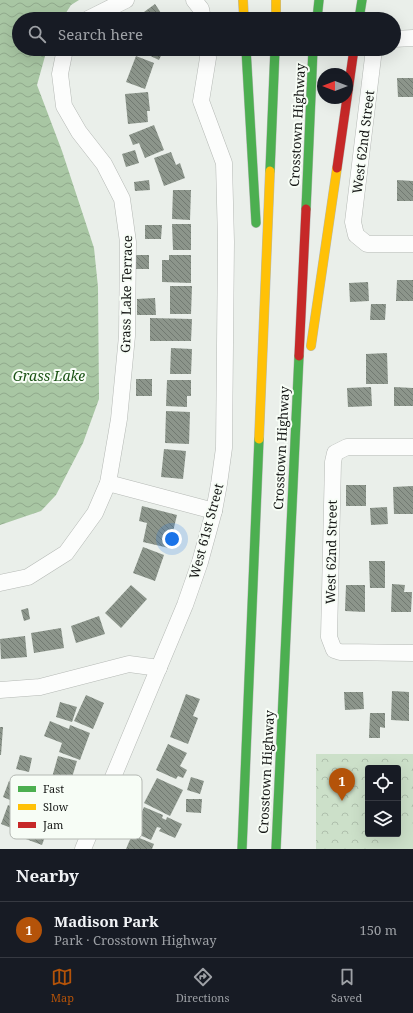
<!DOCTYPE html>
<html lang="en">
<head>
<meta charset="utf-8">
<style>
	:root { --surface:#171b24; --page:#242831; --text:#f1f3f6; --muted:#9ea1a6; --line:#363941; --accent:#b45309 }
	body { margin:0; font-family:"Noto Serif",serif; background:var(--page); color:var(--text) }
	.controls { position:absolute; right:12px; bottom:12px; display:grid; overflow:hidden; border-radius:4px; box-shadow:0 4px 16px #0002 }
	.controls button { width:36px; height:36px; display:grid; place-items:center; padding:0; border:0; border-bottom:1px solid var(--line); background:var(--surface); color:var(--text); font:20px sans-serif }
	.compass { position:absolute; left:317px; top:68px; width:36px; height:36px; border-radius:50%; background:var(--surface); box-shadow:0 4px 16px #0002; rotate:270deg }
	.you { position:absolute; left:172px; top:539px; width:14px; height:14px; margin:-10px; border:3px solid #fff; border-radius:50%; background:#1a73e8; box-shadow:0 0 0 6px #1a73e833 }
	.badge { display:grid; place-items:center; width:26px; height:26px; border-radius:50%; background:var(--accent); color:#fff; font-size:13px; font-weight:700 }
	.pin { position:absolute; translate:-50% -33px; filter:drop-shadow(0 1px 2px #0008) }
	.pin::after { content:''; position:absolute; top:21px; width:14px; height:12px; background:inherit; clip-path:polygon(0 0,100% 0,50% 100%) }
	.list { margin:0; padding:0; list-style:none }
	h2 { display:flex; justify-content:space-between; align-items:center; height:52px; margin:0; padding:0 16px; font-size:17px }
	h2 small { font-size:13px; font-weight:400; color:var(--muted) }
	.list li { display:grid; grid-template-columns:26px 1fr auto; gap:12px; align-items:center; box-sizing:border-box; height:56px; padding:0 16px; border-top:1px solid var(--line) }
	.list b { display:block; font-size:15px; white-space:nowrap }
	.list p { margin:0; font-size:13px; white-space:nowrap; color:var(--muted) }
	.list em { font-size:13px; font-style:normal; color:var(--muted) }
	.icon { flex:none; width:22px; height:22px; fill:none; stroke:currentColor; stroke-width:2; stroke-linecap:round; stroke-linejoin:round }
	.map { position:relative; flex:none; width:413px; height:849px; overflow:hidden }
	.search { position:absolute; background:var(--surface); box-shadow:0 4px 16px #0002; left:12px; right:12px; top:12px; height:44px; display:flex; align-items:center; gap:10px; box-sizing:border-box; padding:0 14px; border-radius:22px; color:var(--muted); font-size:15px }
	.sheet { height:108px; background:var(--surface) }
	nav { display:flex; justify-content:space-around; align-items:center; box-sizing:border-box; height:56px; border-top:1px solid var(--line); background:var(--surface); font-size:11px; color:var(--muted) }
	nav a { display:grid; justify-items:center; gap:2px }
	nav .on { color:var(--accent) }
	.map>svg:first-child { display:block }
	.park { fill:url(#park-crowns); fill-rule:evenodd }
	.pitch { fill:#cce0c9 }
	.water { fill:url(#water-waves) }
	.building { fill:url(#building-back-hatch) }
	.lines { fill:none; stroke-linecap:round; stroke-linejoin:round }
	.street-casing { stroke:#b5b9b5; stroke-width:17 }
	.fast-casing { stroke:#b5b9b5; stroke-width:10 }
	.slow-casing { stroke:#b5b9b5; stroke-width:10 }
	.jam-casing { stroke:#b5b9b5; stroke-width:10 }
	.street { stroke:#fcfdfc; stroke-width:16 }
	.fast { stroke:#4caf50; stroke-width:9 }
	.slow { stroke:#ffc107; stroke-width:9 }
	.jam { stroke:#c62828; stroke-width:9 }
	.labels { text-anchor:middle; stroke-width:4; stroke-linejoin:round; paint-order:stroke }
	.street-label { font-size:13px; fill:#161816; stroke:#f7fdf6 }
	.water-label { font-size:14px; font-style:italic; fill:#1a5214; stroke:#f7fdf6 }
	.key { fill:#f7fdf6; stroke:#b4b8b3; stroke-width:1 }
	.key-label { font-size:11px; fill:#161816 }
</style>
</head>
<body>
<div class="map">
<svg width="413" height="849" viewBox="0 0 413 849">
	<defs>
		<pattern id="park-crowns" width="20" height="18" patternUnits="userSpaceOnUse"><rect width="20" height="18" fill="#cce0c9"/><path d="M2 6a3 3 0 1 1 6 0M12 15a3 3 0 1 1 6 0" fill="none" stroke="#aebfac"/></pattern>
		<pattern id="water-waves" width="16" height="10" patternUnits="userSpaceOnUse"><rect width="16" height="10" fill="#a8c6a3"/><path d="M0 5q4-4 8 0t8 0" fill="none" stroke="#90a98c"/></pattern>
		<pattern id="building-back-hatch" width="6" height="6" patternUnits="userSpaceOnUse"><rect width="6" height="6" fill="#8c958b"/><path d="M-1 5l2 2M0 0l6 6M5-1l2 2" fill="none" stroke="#717971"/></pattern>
	</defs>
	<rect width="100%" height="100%" fill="#eaefea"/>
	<path class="park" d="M316,754h97v95h-97zM368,768h30v66h-30z"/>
	<path class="pitch" d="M413,823v26h-38l2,-2z"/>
	<path class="water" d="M0,0h79l-8,5 -9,14h-43v30h28l-10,36 25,66 32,97 4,39 1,112 -16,44 -27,52 -15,16 -41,14z"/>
	<g class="building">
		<path d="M155,4l8,12 -5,3h-10l-4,-7z"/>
		<path d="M144,49h20l-5,11 -17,-8z"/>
		<path d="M136,56l18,7 -9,26 -19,-7z"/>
		<path d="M397,78h16v19h-15z"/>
		<path d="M148,92l2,19h-3l1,11 -20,2 -3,-30z"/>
		<path d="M154,125l10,25 -19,8 -6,-15 -6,2 -4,-10z"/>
		<path d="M135,150l4,13 -13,4 -4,-13z"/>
		<path d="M171,152l5,13 4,-2 5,15 -21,8 -10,-28z"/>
		<path d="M149,180l1,10 -15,1 -1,-9z"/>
		<path d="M397,180l16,1v20h-16z"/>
		<path d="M173,190h18l-1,30 -18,-1z"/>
		<path d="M172,224h19v26h-18z"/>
		<path d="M145,225h17l-1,14h-16z"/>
		<path d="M135,255h14v14h-15z"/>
		<path d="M169,255h22v28l-29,-1v-22h7z"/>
		<path d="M397,280h16v21h-17z"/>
		<path d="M368,282l1,19 -19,1 -1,-19z"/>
		<path d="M170,286h22l-1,28h-21z"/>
		<path d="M155,298l1,17h-19v-16z"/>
		<path d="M371,304h15l-1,16h-15z"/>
		<path d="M150,318l42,1 -1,22h-41z"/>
		<path d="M171,348l21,1 -1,25h-21z"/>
		<path d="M387,353l1,31h-22v-30z"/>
		<rect x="136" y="379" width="16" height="17"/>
		<path d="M167,380h24v16h-4v11l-21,-1z"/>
		<path d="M371,387l1,19 -24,1 -1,-19z"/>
		<path d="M394,387l19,1v18h-19z"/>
		<path d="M166,411l24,1 -1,32 -24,-1z"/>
		<path d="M164,449l22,2 -3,28 -22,-2z"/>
		<rect x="346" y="485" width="20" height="21"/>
		<path d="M413,486v28h-19l-1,-27z"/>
		<path d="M142,506l35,9 -8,33 -26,-6 4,-19 -8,-2z"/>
		<path d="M387,507l1,17 -17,1 -1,-17z"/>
		<path d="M143,547l21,8 -9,26 -22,-8z"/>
		<path d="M369,561h16v27h-15z"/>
		<path d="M392,584l13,1 -1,7h8l-1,20h-20z"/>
		<path d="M131,585l16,14 -26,29 -16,-15z"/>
		<path d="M346,585h19v27l-20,-1z"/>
		<path d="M28,608l2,11 -6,2 -3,-11z"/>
		<path d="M99,616l6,18 -29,9 -5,-17z"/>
		<path d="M61,628l3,20 -30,5 -3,-20z"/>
		<path d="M25,636l2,21 -26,2 -1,-20z"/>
		<path d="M392,691l17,1v29l-18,-1z"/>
		<path d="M344,692h19l1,17 -19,1z"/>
		<path d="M186,694l14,5 -7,17 5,2 -10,26 -18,-7z"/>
		<path d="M86,695l18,8 -11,26 -19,-8z"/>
		<path d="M60,702l17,5 -5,15 -16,-5z"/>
		<path d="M370,713h15v15l-5,-1v11h-11z"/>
		<path d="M50,721l19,8 1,-4 20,8 -10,27 -21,-8 3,-9 -18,-7z"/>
		<path d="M0,727h3l-2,28h-1z"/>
		<path d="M168,744l19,9 -7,13 7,4 -4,8 -5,-2 -2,3 -20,-9z"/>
		<path d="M20,755l12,3 -3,14 -13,-3z"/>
		<path d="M58,756l19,5 -8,26 -18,-6z"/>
		<path d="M191,777l13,4 -4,13 -13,-4z"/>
		<path d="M157,778l26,12 -13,26 -26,-13z"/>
		<path d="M9,781l15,6 -7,16 -14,-6z"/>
		<path d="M186,799h16l-1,14 -15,-1z"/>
		<path d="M8,805l21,8 -4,9 4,1 5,-12 18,6 -10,28 -19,-7 1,-5 -23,-9z"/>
		<path d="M144,807l19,8 -1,3 4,2 1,-3 15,7 -7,14 -16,-7 2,-3 -4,-1 -6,13 -18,-8z"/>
		<path d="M132,835l22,9 -2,5h-26z"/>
	</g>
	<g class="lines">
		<defs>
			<g id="street">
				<path d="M194,0l7,9 2,10"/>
				<path d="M88,19l38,-19"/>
				<path d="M394,39l19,-1"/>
				<path d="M374,49l-21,173 3,13 11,9h46"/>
				<path d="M413,447h-66l-12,6 -2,9 -4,175 5,13 6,2 73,1"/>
				<path d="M108,483l106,28"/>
				<path d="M0,583l28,-6 38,-24 29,-40 13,-30 11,-64 8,-83 1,-94 -6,-43 -18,-35 -25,-32 -15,-26 -4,-32 5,-25"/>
				<path d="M0,690l40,-3 89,-23 30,4"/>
				<path d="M83,849l102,-244 15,-43 14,-51 5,-27 5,-36 2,-206 -2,-79 -23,-62 7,-43 -1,-9"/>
			</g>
			<g id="fast">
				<path d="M317,19l2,-19"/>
				<path d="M359,19l3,-19"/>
				<path d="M246,49l10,174"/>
				<path d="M270,171l5,-122"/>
				<path d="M306,209l7,-160"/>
				<path d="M242,849l17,-410"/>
				<path d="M276,849l23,-493"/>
			</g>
			<g id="slow">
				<path d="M243,0l1,19"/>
				<path d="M276,0v19"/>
				<path d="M311,346l26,-178"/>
				<path d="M259,439l11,-268"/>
			</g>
			<g id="jam">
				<path d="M337,168l17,-119"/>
				<path d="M299,356l7,-147"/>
			</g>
		</defs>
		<use href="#street" class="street-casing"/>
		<use href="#fast" class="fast-casing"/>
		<use href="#slow" class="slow-casing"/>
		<use href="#jam" class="jam-casing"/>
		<use href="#street" class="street"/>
		<use href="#fast" class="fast"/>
		<use href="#slow" class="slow"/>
		<use href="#jam" class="jam"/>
	</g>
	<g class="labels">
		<g class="street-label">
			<text transform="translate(297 125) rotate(-87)" y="5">Crosstown Highway</text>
			<text transform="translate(363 142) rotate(-83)" y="5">West 62nd Street</text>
			<text transform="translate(126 294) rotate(-89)" y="5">Grass Lake Terrace</text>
			<text transform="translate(281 448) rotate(-87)" y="5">Crosstown Highway</text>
			<text transform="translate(206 531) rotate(-75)" y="5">West 61st Street</text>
			<text transform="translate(331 552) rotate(-89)" y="5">West 62nd Street</text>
			<text transform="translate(266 772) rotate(-87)" y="5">Crosstown Highway</text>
		</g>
		<g class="water-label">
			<text x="49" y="381">Grass Lake</text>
		</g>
	</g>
	<rect x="10" y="775" width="132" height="64" rx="6" class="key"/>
	<rect x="18" y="786" width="18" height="6" fill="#4caf50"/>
	<rect x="18" y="804" width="18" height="6" fill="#ffc107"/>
	<rect x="18" y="822" width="18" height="6" fill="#c62828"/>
	<g class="key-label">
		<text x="43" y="793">Fast</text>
		<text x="43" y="811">Slow</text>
		<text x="43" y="829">Jam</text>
	</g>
</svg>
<div class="controls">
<button><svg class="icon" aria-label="locate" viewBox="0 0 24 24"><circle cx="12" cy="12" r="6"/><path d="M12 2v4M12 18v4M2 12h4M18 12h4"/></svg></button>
<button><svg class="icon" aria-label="layers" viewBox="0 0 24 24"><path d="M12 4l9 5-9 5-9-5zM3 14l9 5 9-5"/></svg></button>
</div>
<svg class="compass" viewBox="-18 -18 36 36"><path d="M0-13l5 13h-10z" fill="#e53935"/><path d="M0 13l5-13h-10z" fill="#9ea1a6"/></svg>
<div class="you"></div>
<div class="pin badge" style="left:342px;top:801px">1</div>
<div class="search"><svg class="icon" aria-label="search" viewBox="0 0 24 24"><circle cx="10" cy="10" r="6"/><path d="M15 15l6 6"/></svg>Search here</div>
</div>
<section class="sheet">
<h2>Nearby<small></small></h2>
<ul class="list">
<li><span class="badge">1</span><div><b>Madison Park</b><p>Park · Crosstown Highway</p></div><em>150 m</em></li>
</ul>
</section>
<nav>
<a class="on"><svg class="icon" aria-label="map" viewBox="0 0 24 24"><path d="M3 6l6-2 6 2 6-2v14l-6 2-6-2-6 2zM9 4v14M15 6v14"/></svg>Map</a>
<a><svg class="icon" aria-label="directions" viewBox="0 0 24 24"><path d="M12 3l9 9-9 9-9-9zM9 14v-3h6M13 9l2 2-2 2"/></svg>Directions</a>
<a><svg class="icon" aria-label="saved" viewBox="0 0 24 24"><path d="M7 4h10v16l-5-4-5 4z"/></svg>Saved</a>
</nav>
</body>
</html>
